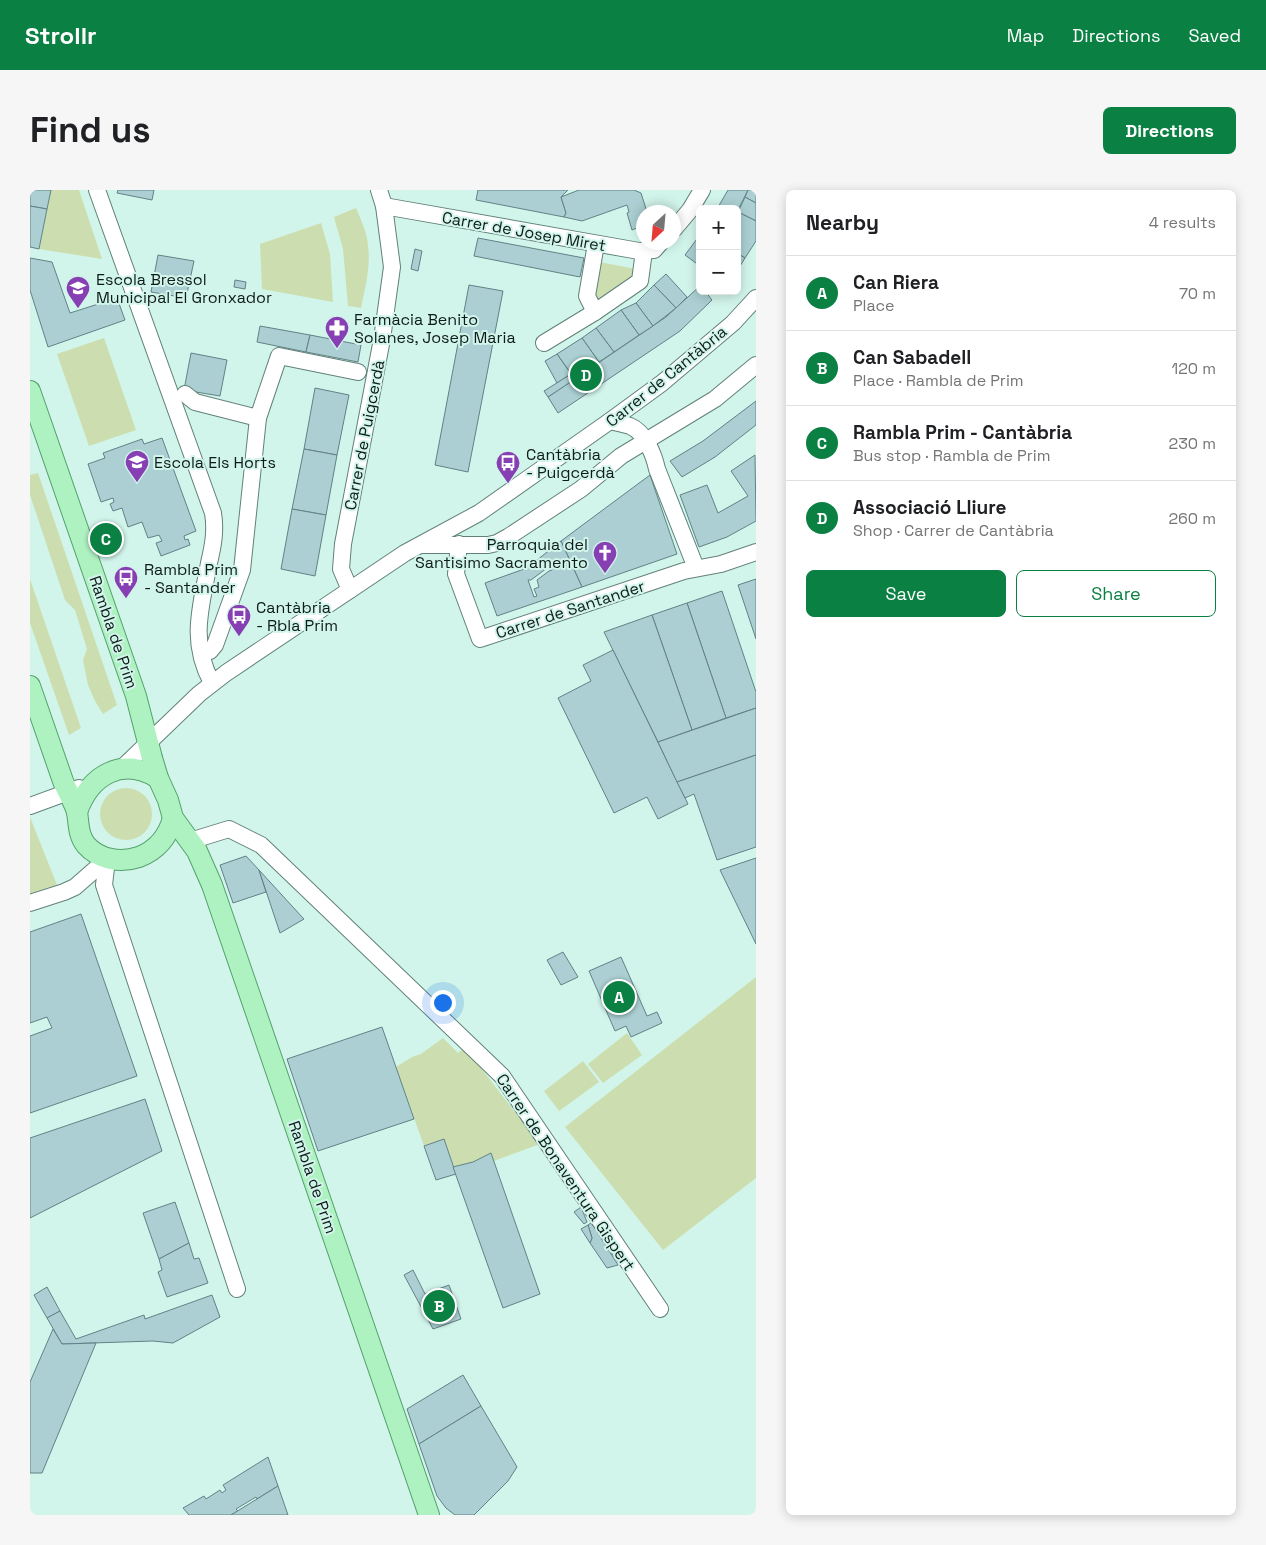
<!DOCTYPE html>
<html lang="en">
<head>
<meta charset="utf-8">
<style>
	:root { --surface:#fff; --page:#f6f6f6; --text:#202124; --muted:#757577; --line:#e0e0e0; --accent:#0b8043 }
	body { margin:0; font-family:"Space Grotesk",sans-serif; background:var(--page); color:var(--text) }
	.controls { position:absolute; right:15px; top:15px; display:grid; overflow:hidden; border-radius:8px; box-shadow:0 2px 12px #0003 }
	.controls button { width:45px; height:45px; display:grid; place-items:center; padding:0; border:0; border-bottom:1px solid var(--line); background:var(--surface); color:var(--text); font:25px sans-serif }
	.compass { position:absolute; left:606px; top:15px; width:45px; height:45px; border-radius:50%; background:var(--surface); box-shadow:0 2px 12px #0003; rotate:206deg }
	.you { position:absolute; left:412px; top:812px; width:18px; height:18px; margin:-12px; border:4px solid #fff; border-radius:50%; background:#1a73e8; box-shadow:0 0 0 8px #1a73e833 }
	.badge { display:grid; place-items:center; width:32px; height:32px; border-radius:50%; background:var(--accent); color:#fff; font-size:16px; font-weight:700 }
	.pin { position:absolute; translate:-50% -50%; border:2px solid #fff; box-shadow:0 1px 5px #0006 }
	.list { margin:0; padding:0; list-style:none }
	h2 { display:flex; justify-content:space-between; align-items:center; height:65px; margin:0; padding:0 20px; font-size:21px }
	h2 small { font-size:16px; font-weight:400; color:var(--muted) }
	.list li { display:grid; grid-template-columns:32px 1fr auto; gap:15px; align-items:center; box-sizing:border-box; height:75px; padding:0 20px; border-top:1px solid var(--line) }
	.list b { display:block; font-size:19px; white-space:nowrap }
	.list p { margin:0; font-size:16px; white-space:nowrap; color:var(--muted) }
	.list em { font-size:16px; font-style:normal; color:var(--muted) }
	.actions { display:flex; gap:10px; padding:15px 20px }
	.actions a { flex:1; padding:11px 0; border:1px solid var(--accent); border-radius:8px; text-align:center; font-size:18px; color:var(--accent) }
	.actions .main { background:var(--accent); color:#fff }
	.map { position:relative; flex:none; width:726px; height:1325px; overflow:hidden; border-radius:8px }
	header { display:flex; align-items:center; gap:30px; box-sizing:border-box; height:70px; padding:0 25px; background:var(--accent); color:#fff }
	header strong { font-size:24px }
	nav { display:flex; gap:28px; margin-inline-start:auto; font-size:18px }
	.intro { display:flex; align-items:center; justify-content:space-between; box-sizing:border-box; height:120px; padding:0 30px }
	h1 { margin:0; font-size:35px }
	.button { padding:12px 22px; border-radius:8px; background:var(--accent); color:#fff; font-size:18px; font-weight:700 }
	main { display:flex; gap:30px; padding:0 30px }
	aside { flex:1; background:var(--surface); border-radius:8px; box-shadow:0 2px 12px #0003 }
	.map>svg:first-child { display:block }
	.green { fill:#ccdeaf }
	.building { fill:#abcfd2; stroke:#618286; fill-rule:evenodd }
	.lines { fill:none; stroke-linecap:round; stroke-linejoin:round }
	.minor-casing { stroke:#618179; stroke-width:18 }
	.major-casing { stroke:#54a16c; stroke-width:22 }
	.minor { stroke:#fff; stroke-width:16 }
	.major { stroke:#aff2c2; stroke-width:20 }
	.labels { text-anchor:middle; stroke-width:4; stroke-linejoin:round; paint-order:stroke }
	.street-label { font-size:16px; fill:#0e1b18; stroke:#d2f5eb }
	.poi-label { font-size:16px; fill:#0e1b18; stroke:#d2f5eb; text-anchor:start }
</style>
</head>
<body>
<header>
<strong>Strollr</strong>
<nav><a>Map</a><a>Directions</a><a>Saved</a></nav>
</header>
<div class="intro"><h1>Find us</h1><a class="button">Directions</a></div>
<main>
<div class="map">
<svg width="726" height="1325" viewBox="0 0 726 1325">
	<rect width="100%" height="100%" fill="#d2f5eb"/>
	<g class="green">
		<path d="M21,0h28l23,69 -63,-10z"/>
		<path d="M326,18c5,12 11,24 12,37 3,21 -3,43 -7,63l-13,-2 -5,-57 -9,-32z"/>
		<path d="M291,33l9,31 3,48 -71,-13 -2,-45z"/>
		<path d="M569,72l37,7 -4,11 -32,23 -8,-3z"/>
		<path d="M74,148l32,92 -47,16 -32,-92z"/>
		<path d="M8,283l79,232 -14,9 -8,-13 -7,-16 -5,-25 4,-11 -12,-39 -10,-10 -35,-105v-20z"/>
		<path d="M0,389l51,149 -12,7 -39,-112z"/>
		<circle cx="96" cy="624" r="26"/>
		<path d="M0,627l27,68 -27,9z"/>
		<path d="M726,787v201l-93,72 -98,-123z"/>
		<path d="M597,843l15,22 -39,28 -15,-19z"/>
		<path d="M413,848l15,15 7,-6 49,64h4l22,33 -46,17 -21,1 -19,5 -10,-28 -20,7 -28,-79 16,-10 9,-3z"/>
		<path d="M553,871l16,21 -40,29 -15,-20z"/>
	</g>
	<g class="building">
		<path d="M0,0h21l-4,19 -17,-3z"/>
		<path d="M88,0h36l-2,10 -35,-7z"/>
		<path d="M448,0h90l-7,7 5,16 -2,4 -88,-17z"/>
		<path d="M549,0h55l7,3 6,19h-3v13l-12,5 -5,-17 2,-1 -2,-7 -45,16 -18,-4 2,-4 -5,-16z"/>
		<path d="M698,0h20l-11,22v-3h-20z"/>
		<path d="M718,0h8v13l-11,-6z"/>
		<path d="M715,7l11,6v18l-18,-9z"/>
		<path d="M0,16l17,3 -8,40 -9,-2z"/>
		<path d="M708,22l18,9v20l-11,17 -8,-5z"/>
		<path d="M670,45v31l-15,-11z"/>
		<path d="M448,48l106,20 -4,19 -106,-21z"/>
		<path d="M385,59l7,2 -4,20 -7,-2z"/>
		<path d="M707,63l8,5 -8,13z"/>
		<path d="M128,65l36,6 -8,37 -35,-6z"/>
		<path d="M0,68l22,4 18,51 47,-15 8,22 -77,27 -18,-57z"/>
		<path d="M636,84l21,23 -11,11 -22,-23z"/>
		<path d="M205,90l11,2 -1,7 -11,-2z"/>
		<path d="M439,95l34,6 -35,181 -33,-7z"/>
		<path d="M624,95l22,23 -23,18 -17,-23z"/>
		<path d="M670,96v5h5l7,9 -32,31 -122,82 -10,-16 118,-80z"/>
		<path d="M606,113l17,23 -14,9 -18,-25z"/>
		<path d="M591,120l18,25 -25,17 -18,-24z"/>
		<path d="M230,136l50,9 -4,17 -49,-10z"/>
		<path d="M566,138l18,24 -15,10 -17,-24z"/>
		<path d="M280,145l51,10 -3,17 -52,-10z"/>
		<path d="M552,148l17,24 -24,17 -18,-25z"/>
		<path d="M161,163l36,7 -7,36 -36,-6z"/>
		<path d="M527,164l14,20 -14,9 -12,-22z"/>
		<path d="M541,184l4,5 -27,18 -4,-6z"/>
		<path d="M285,198l34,7 -12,60 -33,-6z"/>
		<path d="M726,211v24l-41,32 -33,20 -12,-16 33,-20z"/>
		<path d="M132,248l34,93 -12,5 1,4 3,-1 2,6 -29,11 -5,-13 6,-2 -3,-6 -11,3 -6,-16 -14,5 -6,-19 -9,3 -3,-7 4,-2 -1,-4 -12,4 -13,-38 17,-6 -2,-5 39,-14 2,5z"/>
		<path d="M274,259l33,6 -11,60 -34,-6z"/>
		<path d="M725,265l1,66 -29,16 -28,10 -19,-52 27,-10 11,28 30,-17 -17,-25z"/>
		<path d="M620,285l27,79 -95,33 -21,-46z"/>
		<path d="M262,319l34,6 -11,61 -34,-7z"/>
		<path d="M531,351l21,46 -85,29 -12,-33 42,-15zM518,375l4,5 -3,1 -12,9 2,7 -5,2 3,7 -3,1 -6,-17h3l16,-12z"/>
		<path d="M726,389v60l-18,-54z"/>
		<path d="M692,401l34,101v16l-30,10 -39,-115z"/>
		<path d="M657,413l39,115 -34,12 -40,-115z"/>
		<path d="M622,425l40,115 -34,12 -54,-110z"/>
		<path d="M583,460l75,154 -30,15 -11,-22 -33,16 -56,-115 33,-17 -8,-16z"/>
		<path d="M726,518v47l-79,27 -19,-40z"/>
		<path d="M726,565v92l-39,13 -23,-66 -9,4 -8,-16z"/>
		<path d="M216,666l13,14 7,22 -33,11 -13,-38z"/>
		<path d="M726,668v86l-36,-74z"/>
		<path d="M229,680l44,48 1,1 -24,14z"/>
		<path d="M51,724l56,162 -107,37v-77l22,-8 -5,-11 -17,6v-91z"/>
		<path d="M533,762l15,25 -17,8 -14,-25z"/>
		<path d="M591,767l26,59 10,-4 5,11 -31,14 -5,-11 -11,5 -26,-60z"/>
		<path d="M352,837l32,92 -96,32 -31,-92z"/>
		<path d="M115,909l17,52 -132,67v-80z"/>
		<path d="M414,949l12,35 -20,6 -12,-34z"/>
		<path d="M461,963l49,141 -37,14 -50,-141 20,-5z"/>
		<path d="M145,1012l14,41 -30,16 -16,-46z"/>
		<path d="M551,1017l6,15 -3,2 -10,-12z"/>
		<path d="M561,1033l3,4 24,38 -11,3 -17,-25 2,-5 -4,-13z"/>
		<path d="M558,1035l4,13 -2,5 -9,-14z"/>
		<path d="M159,1053l5,16 5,-1 9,25 -41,14 -9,-25 4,-2 -3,-11z"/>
		<path d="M383,1080l12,24 24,-9 12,34 -28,10 -29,-54z"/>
		<path d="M17,1097l13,24 -13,7 -13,-23z"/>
		<path d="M182,1105l8,22 -47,26 -20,-2 -91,3 -15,-26 13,-7 16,28 68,-24 1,4z"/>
		<path d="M23,1139l9,15 34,-1 -54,130h-12v-91z"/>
		<path d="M433,1185l18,31 -62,38 -12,-35z"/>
		<path d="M451,1216l36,61 -9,14 -34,34h-19l-9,-7 -9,-12 -18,-52z"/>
		<path d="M238,1267l10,29 -21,13 -1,-2 -20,12 2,2 -7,4h-42l-6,-7 21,-12 2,3 14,-9 2,3 4,-3 -3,-5z"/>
		<path d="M248,1296l10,29h-57l26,-16z"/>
	</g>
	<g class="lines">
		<defs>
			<g id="minor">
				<path d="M67,0l116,323c3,18 0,33 -4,50 -8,44 -20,78 3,120"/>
				<path d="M354,16l255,45 15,-1 7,-8"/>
				<path d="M644,39l16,-19 12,-20"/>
				<path d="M565,122l-8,-16 9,-52"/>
				<path d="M514,153l51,-31 45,-31 4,-30"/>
				<path d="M155,204l10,8 63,16 21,-62 79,16"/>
				<path d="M580,231c7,2 14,3 20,5 15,6 24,29 27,43l39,99"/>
				<path d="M429,354l-3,30 24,65 204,-68 37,-7 35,-12"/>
				<path d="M392,355h66l9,-2 11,-6 73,-48 40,-33 94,-57 41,-34"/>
				<path d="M320,400l-9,-21 2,-25 39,-205 10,-72 -8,-61 -5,-16"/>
				<path d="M180,461l5,-6 27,-75 16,-152"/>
				<path d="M90,580l79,-76 27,-21 179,-120 74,-40 131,-92 52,-38 71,-60 23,-25"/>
				<path d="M0,616l49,-18"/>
				<path d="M160,651l39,-12 32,16 241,231 158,233"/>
				<path d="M77,669l-3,26 133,404"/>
				<path d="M0,713l34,-11 11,-5 32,-28"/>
			</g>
			<g id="major">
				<path d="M0,201l106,305 16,62 6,20 10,22 5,18 24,33 15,34 217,630"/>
				<path d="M0,496c11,32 22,63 33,95 4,10 11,21 14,31 2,12 1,23 9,33 13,15 35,18 53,12 18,-7 29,-20 34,-39"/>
				<path d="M47,622c13,-37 45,-56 81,-34"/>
			</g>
		</defs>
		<use href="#minor" class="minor-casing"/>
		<use href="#major" class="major-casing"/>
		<use href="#minor" class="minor"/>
		<use href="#major" class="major"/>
	</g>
	<defs>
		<symbol id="school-pin" viewBox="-11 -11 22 30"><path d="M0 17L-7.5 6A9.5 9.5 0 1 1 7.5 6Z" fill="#8740b3" stroke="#d2f5eb"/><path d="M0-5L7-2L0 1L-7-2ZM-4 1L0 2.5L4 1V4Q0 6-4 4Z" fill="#fff"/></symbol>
		<symbol id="pharmacy-pin" viewBox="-11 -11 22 30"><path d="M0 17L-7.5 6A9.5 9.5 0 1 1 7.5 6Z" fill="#8740b3" stroke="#d2f5eb"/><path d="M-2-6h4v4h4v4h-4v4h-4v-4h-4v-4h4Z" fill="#fff"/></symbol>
		<symbol id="bus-pin" viewBox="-11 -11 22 30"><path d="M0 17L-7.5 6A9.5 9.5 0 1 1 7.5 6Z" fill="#8740b3" stroke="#d2f5eb"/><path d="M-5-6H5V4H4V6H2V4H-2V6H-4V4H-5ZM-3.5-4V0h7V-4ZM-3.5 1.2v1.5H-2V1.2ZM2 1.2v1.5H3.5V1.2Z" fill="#fff"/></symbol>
		<symbol id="church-pin" viewBox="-11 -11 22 30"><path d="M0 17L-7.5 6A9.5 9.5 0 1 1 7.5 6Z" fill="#8740b3" stroke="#d2f5eb"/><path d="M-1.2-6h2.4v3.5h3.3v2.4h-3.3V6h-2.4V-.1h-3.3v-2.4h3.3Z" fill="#fff"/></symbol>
	</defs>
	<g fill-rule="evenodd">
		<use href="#school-pin" x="34" y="84" width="28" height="38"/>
		<use href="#pharmacy-pin" x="293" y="124" width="28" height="38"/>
		<use href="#school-pin" x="93" y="258" width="28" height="38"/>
		<use href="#bus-pin" x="464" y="259" width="28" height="38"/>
		<use href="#church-pin" x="561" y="349" width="28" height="38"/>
		<use href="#bus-pin" x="82" y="374" width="28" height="38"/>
		<use href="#bus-pin" x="195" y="412" width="28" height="38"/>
	</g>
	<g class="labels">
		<g class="street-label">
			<text transform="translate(494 41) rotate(10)" y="6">Carrer de Josep Miret</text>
			<text transform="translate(636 186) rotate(-39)" y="6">Carrer de Cantàbria</text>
			<text transform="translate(334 245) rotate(-79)" y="6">Carrer de Puigcerdà</text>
			<text transform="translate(540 419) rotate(-18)" y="6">Carrer de Santander</text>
			<text transform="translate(84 442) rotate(71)" y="6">Rambla de Prim</text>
			<text transform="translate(536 982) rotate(56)" y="6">Carrer de Bonaventura Gispert</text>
			<text transform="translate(283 987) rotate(71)" y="6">Rambla de Prim</text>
		</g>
		<g class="poi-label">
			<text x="66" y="95">Escola Bressol<tspan x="66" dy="18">Municipal El Gronxador</tspan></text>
			<text x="324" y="135">Farmàcia Benito<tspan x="324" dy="18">Solanes, Josep Maria</tspan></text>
			<text x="496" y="270">Cantàbria<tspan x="496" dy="18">- Puigcerdà</tspan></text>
			<text x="124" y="278">Escola Els Horts</text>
			<text x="558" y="360" text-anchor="end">Parroquia del<tspan x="558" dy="18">Santisimo Sacramento</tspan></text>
			<text x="114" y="385">Rambla Prim<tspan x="114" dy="18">- Santander</tspan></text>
			<text x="226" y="423">Cantàbria<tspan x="226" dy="18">- Rbla Prim</tspan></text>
		</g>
	</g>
</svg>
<div class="controls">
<button>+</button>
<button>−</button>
</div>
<svg class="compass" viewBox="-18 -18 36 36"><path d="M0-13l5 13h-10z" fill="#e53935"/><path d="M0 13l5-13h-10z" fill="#757577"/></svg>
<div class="you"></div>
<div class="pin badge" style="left:589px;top:807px">A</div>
<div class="pin badge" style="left:409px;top:1116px">B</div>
<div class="pin badge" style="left:76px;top:349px">C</div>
<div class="pin badge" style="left:556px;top:185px">D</div>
</div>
<aside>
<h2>Nearby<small>4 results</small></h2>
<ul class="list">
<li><span class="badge">A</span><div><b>Can Riera</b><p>Place</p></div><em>70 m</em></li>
<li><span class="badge">B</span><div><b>Can Sabadell</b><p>Place · Rambla de Prim</p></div><em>120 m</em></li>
<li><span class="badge">C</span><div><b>Rambla Prim - Cantàbria</b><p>Bus stop · Rambla de Prim</p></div><em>230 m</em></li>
<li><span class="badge">D</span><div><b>Associació Lliure</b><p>Shop · Carrer de Cantàbria</p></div><em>260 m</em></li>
</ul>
<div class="actions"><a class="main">Save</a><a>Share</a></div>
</aside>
</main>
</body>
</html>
